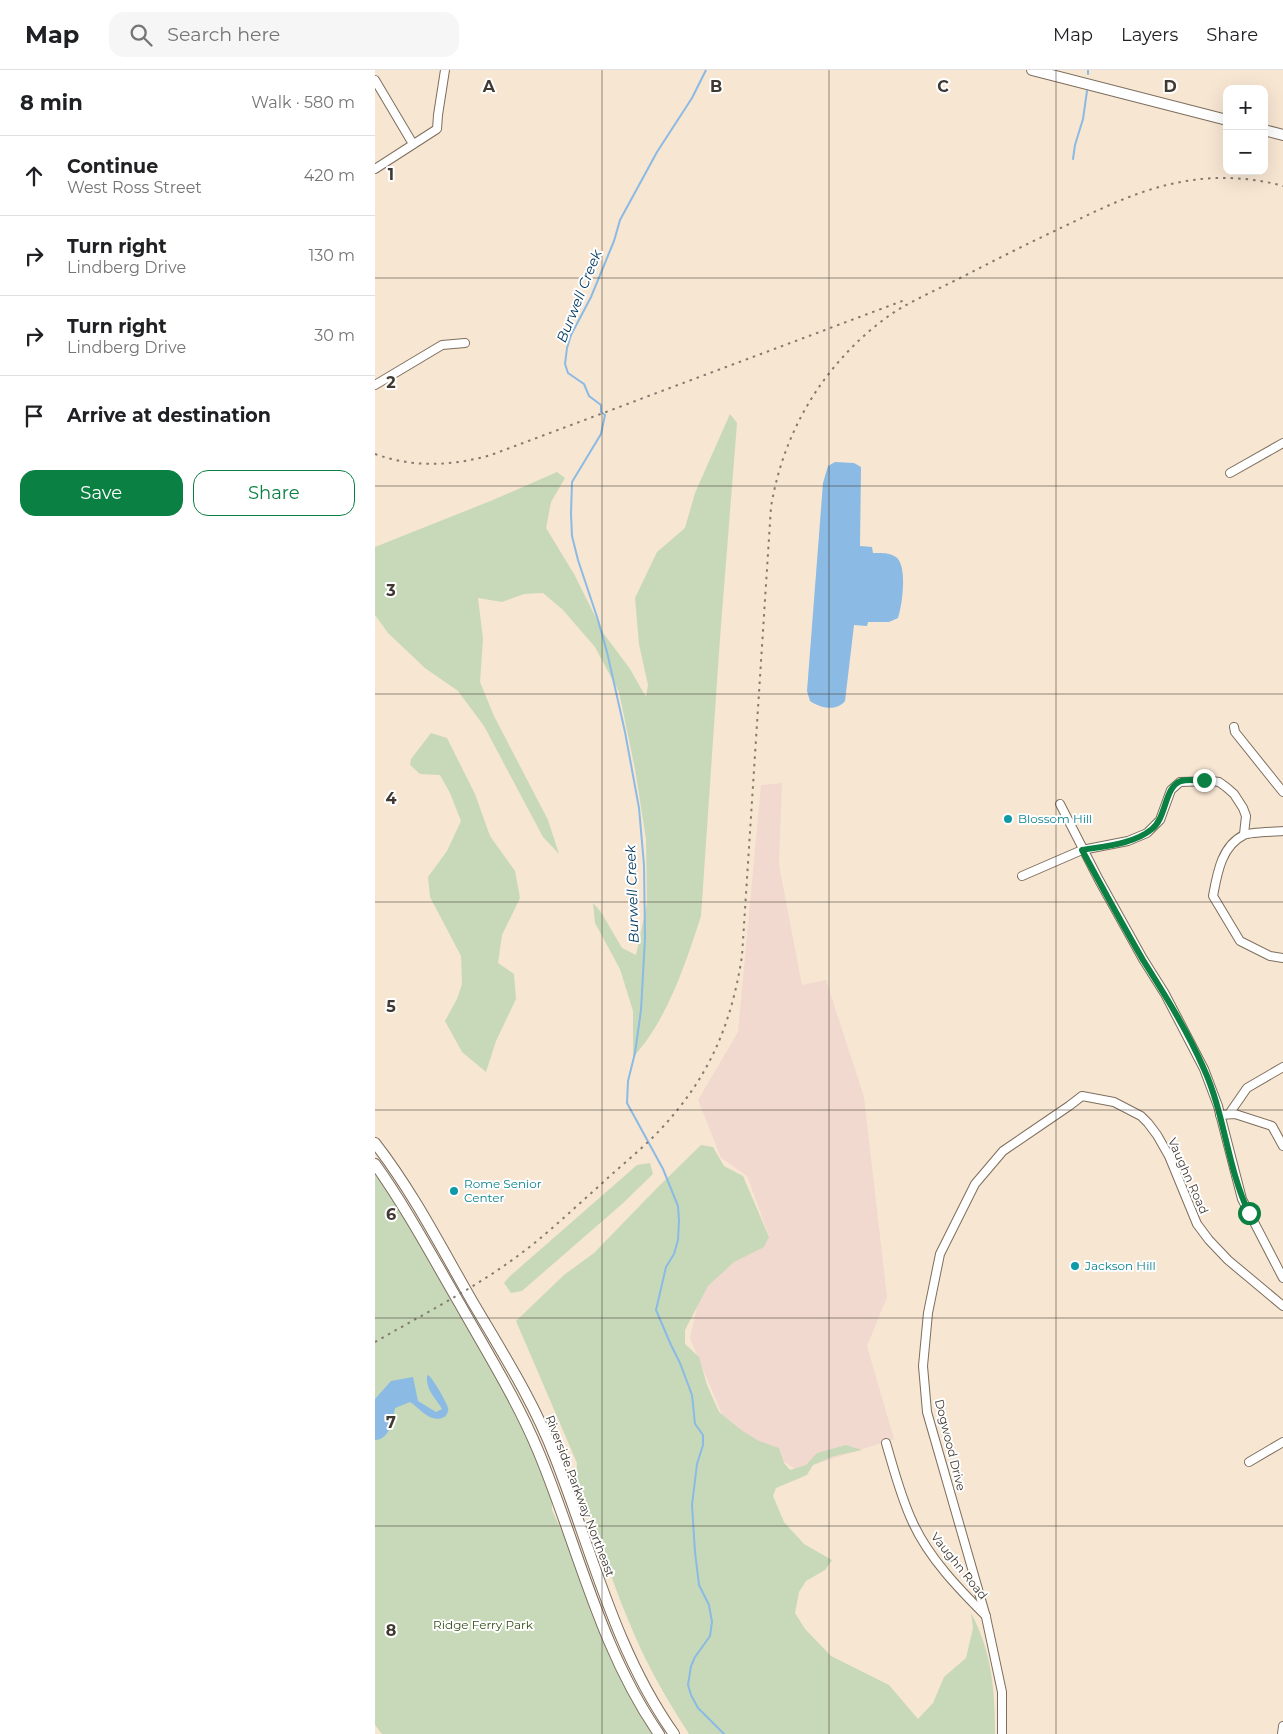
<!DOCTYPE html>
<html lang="en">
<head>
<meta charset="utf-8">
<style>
	:root { --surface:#fff; --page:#f6f6f6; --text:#202124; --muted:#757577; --line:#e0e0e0; --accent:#0b8043 }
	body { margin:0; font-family:Montserrat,sans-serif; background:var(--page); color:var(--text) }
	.controls { position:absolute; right:15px; top:15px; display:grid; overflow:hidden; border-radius:10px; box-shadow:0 5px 20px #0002 }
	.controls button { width:45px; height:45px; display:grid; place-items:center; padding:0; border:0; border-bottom:1px solid var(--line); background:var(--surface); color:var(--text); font:25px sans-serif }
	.stop { position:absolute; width:15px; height:15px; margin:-11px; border:4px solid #0b8043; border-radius:50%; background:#fff }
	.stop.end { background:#0b8043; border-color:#fff; box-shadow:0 1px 5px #0008 }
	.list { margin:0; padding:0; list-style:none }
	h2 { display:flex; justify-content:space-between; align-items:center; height:65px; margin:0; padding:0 20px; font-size:21px }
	h2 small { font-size:16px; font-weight:400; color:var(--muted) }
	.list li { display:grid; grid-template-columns:32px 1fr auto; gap:15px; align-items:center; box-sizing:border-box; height:80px; padding:0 20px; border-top:1px solid var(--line) }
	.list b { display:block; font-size:19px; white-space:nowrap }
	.list p { margin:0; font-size:16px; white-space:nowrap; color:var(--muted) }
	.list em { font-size:16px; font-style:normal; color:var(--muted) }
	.actions { display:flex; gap:10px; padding:15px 20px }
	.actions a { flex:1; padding:11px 0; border:1px solid var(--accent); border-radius:15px; text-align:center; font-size:18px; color:var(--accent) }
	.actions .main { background:var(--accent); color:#fff }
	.icon { flex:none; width:28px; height:28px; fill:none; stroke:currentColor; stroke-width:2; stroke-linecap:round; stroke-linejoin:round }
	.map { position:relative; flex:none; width:908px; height:1664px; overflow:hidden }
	header { display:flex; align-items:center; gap:30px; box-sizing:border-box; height:70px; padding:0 25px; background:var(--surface); border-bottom:1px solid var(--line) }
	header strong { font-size:24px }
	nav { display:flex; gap:28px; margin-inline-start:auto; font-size:18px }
	.search { width:350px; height:45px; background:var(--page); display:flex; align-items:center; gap:12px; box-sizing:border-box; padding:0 18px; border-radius:15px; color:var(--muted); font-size:19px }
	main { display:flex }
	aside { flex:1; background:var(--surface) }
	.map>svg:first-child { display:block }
	.industrial { fill:#f1d9cf }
	.green { fill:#c7d9b8 }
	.water { fill:#8bbae5 }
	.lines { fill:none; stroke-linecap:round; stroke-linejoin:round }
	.stream { stroke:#8bbae5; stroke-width:2 }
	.street-casing { stroke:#7d6e5d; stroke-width:10 }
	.secondary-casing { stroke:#7d6e5d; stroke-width:12 }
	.street { stroke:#fff; stroke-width:8 }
	.secondary { stroke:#fff; stroke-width:10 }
	.rail { stroke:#857a6e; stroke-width:2; stroke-dasharray:2.5 5; stroke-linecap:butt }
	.route { stroke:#0b8043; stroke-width:6 }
	.grid { fill:none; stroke:#403932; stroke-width:1; stroke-opacity:0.55 }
	.culture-dot { fill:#0f9aa8; stroke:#fff; stroke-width:2 }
	.labels { text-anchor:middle; stroke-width:4; stroke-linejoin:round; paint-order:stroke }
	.culture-label { font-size:12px; fill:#0d838f; stroke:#fff; text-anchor:start }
	.street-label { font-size:12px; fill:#403932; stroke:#fff }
	.park-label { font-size:12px; fill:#304a12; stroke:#fff }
	.water-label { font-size:14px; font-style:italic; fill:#033b63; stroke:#fff }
	.grid-label { font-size:16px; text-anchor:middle; font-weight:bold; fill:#403932; stroke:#fff; stroke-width:4; stroke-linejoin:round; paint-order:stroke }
</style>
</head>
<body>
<header>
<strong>Map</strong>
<div class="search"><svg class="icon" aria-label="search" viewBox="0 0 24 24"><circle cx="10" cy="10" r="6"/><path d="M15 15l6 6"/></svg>Search here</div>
<nav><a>Map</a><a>Layers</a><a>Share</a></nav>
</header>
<main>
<aside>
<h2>8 min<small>Walk · 580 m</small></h2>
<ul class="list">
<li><svg class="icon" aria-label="ahead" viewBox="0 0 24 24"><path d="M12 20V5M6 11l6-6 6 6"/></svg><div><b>Continue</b><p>West Ross Street</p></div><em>420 m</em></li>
<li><svg class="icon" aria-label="right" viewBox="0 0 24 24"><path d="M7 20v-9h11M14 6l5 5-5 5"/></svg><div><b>Turn right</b><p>Lindberg Drive</p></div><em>130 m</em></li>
<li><svg class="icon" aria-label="right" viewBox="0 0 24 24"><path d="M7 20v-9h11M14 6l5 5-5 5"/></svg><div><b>Turn right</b><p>Lindberg Drive</p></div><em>30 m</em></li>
<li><svg class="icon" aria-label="arrive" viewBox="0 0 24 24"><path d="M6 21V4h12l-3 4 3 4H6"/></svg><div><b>Arrive at destination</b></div></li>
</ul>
<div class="actions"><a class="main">Save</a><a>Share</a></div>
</aside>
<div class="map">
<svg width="908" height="1664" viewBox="0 0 908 1664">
	<rect width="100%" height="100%" fill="#f7e6d2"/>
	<path class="industrial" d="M407,713l-3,82 23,120 24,-5 38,117 23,200 -20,49 27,93 -97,31 -71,-46 -36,-86 12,-53 67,-49 -22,-60 -26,-18 -23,-58 40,-68 23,-247z"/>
	<g class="green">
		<path d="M355,344l7,9 -17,215 -19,278c-15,46 -34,105 -68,141v-46l-13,-42 -25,-46 -2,-20 8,9 21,36 14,7 11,-52 -1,-64 -11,-70 -16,-77 -24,-45 -32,-37 -20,-17 -19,1 -22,8 -24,-4 5,41 -3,43 14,34 54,104 11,34 -16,-17 -59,-111 -26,-35 -33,-23 -37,-35 -13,-18v-68l118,-47 64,-28 8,6 -14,24 -5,26 28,46 30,60 26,35 16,28 2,-12 -9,-41 -4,-46 22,-46 28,-24 10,-35z"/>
		<path d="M56,663l16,5 28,56 15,42 25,35 5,27 -18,37 -4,28 16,11 2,25 -20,42 -10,31 -24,-20 -17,-31 12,-22 5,-15 -1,-28 -31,-59 -2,-20 19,-26 14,-30 -11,-28 -10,-18 -20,-1 -10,-9 1,-6z"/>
		<path d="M326,1075l12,2 11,19 19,10 26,61 -5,10 -30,15 -26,24 -23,44v14l14,13 8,28 12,27 22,18 18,11 20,7 5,15 6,7 16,-5 11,-12 29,-8 16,5 -28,6 -21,9 -6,10 -31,13 -3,8 11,26 20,22 28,16 -7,10 -19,11 -7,11 -4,21 10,16 26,27 58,29 29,34 15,-16 11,-26 22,-19 7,-30 -2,-15c21,39 24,78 24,121h-306c-25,-39 -45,-74 -62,-117 -19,-45 -31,-92 -51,-136l1,-18 -61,-142 48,-46 30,-22 64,-66z"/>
		<path d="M275,1093l3,11 -31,30 -100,87 -11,2 -7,-10 5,-6 128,-112z"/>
		<path d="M0,1105l12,14 20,33 101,175 24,50 20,52v11l17,37 33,92 20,42 31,53h-271l-7,-9z"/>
	</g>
	<g class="water">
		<path d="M460,392l19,1 7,4 -1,79 12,1 1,6c7,0 16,-1 23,4 12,9 6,49 2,61l-9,4h-21l-1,4 -13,-1 -9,76c-9,11 -25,7 -35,0l-3,-10 16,-208 5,-17z"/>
		<path d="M53,1305c5,3 19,28 20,33 1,3 -1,5 -2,8 -15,9 -24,-6 -36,-14l-15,6c-2,11 -5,32 -20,32v-41l16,-18 22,-4 5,24 18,11 6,-3c-6,-11 -16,-18 -15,-33z"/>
	</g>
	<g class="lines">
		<g class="stream">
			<path d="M331,0l-14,28 -35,54 -37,68 -6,21 -23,56 -20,38 -4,13 -2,16 3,9 16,11 5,12 12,9v7l4,3 -4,19 -29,48 -1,32 1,22 6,24 20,60 9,32 18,80 14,76 5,57 1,73 -4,72 -6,43 -7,28 -1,22 36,66 15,37 1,15 -1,19 -4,14 -8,13 -10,43 15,35 9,18 12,32 3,29 8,11v10l-6,19 -5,41 3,47 4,33 10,20 3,17 -2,14 -15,21 -4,9 -3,19 3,10 7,13 26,26"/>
			<path d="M713,4v-4"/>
			<path d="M698,89l2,-14 8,-26 4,-28"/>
		</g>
		<defs>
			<g id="street">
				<path d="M0,10l38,64"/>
				<path d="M0,99l62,-40 1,-14 7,-45"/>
				<path d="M0,315l67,-40 23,-2"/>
				<path d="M855,403l53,-30"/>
				<path d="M859,657l1,5 48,60"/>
				<path d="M685,734l39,76 44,79 22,35 39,75 14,37 24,93 41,79"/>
				<path d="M908,761c-9,1 -33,1 -39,4 -23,11 -27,40 -31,61l27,45 30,15 13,2"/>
				<path d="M647,806l60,-26 46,-9 19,-8 13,-13 11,-30 9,-8 32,-1 7,1 7,5 8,7 9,14 3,8 -2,18"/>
				<path d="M854,1044l18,-26 36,-21"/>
				<path d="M845,1045l15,-1 37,12 11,20"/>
				<path d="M511,1373c8,27 15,55 27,80 16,35 46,66 73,93"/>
				<path d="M874,1392l34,-20"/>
				<path d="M627,1664v-42l-16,-75 -59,-205 -4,-46 5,-53 12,-59 35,-70 28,-33 66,-45 13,-10 32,6 27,14 7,7 9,12 12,21 28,68 12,16 19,20 55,46"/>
				<path d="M907,1664l1,-8"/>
			</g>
			<g id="secondary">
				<path d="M657,0l195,50"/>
				<path d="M889,60l19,5"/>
				<path d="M0,1073c38,49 66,104 97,158 30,51 62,101 83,156 37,94 60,194 119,277"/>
				<path d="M0,1094c32,45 58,94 86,142 27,48 57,96 78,147 39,94 61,196 120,281"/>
			</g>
		</defs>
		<use href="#street" class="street-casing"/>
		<use href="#secondary" class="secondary-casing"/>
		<use href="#street" class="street"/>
		<use href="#secondary" class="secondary"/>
		<g class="rail">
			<path d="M0,384c39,14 77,12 116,1l414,-155"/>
			<path d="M0,1272c47,-27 96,-52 140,-84 29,-21 56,-47 83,-71 20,-19 42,-36 61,-56 49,-52 72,-104 83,-175l29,-449c9,-55 33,-107 71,-149 15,-17 34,-34 54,-47 23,-14 49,-25 74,-38 31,-16 63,-32 95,-47 41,-20 82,-40 128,-46 29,-4 62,-2 90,6"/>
		</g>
	</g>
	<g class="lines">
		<path class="route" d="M829,710c-7,1 -16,-1 -23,1 -17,6 -14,36 -29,48 -18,15 -47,17 -70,21 20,37 40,74 61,110 22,35 44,70 61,109 21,46 23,98 45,144"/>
	</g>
	<path class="grid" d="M227,0v1664M454,0v1664M681,0v1664M0,208h908M0,416h908M0,624h908M0,832h908M0,1040h908M0,1248h908M0,1456h908"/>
	<g class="culture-dot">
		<circle cx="633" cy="749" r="5"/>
		<circle cx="79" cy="1121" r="5"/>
		<circle cx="700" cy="1196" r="5"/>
	</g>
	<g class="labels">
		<g class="culture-label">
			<text x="643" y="753">Blossom Hill</text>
			<text x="89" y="1118">Rome Senior<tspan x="89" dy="14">Center</tspan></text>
			<text x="710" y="1200">Jackson Hill</text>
		</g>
		<g class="street-label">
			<text transform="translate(813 1106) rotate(66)" y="4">Vaughn Road</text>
			<text transform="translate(575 1375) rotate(76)" y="4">Dogwood Drive</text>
			<text transform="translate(205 1426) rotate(69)" y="4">Riverside Parkway Northeast</text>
			<text transform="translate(584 1496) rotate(51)" y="4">Vaughn Road</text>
		</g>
		<g class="park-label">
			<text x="108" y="1559">Ridge Ferry Park</text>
		</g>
		<g class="water-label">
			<text transform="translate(204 226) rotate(-68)" y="5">Burwell Creek</text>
			<text transform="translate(257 824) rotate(-92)" y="5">Burwell Creek</text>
		</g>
	</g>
	<g class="grid-label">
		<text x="114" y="22">A</text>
		<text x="341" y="22">B</text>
		<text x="568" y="22">C</text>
		<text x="795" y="22">D</text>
		<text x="16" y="110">1</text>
		<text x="16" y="318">2</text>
		<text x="16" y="526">3</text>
		<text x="16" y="734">4</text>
		<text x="16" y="942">5</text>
		<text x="16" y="1150">6</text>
		<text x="16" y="1358">7</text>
		<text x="16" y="1566">8</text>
	</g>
</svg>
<div class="controls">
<button>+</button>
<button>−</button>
</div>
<div class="stop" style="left:874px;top:1143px"></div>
<div class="stop end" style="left:829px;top:710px"></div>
</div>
</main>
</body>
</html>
